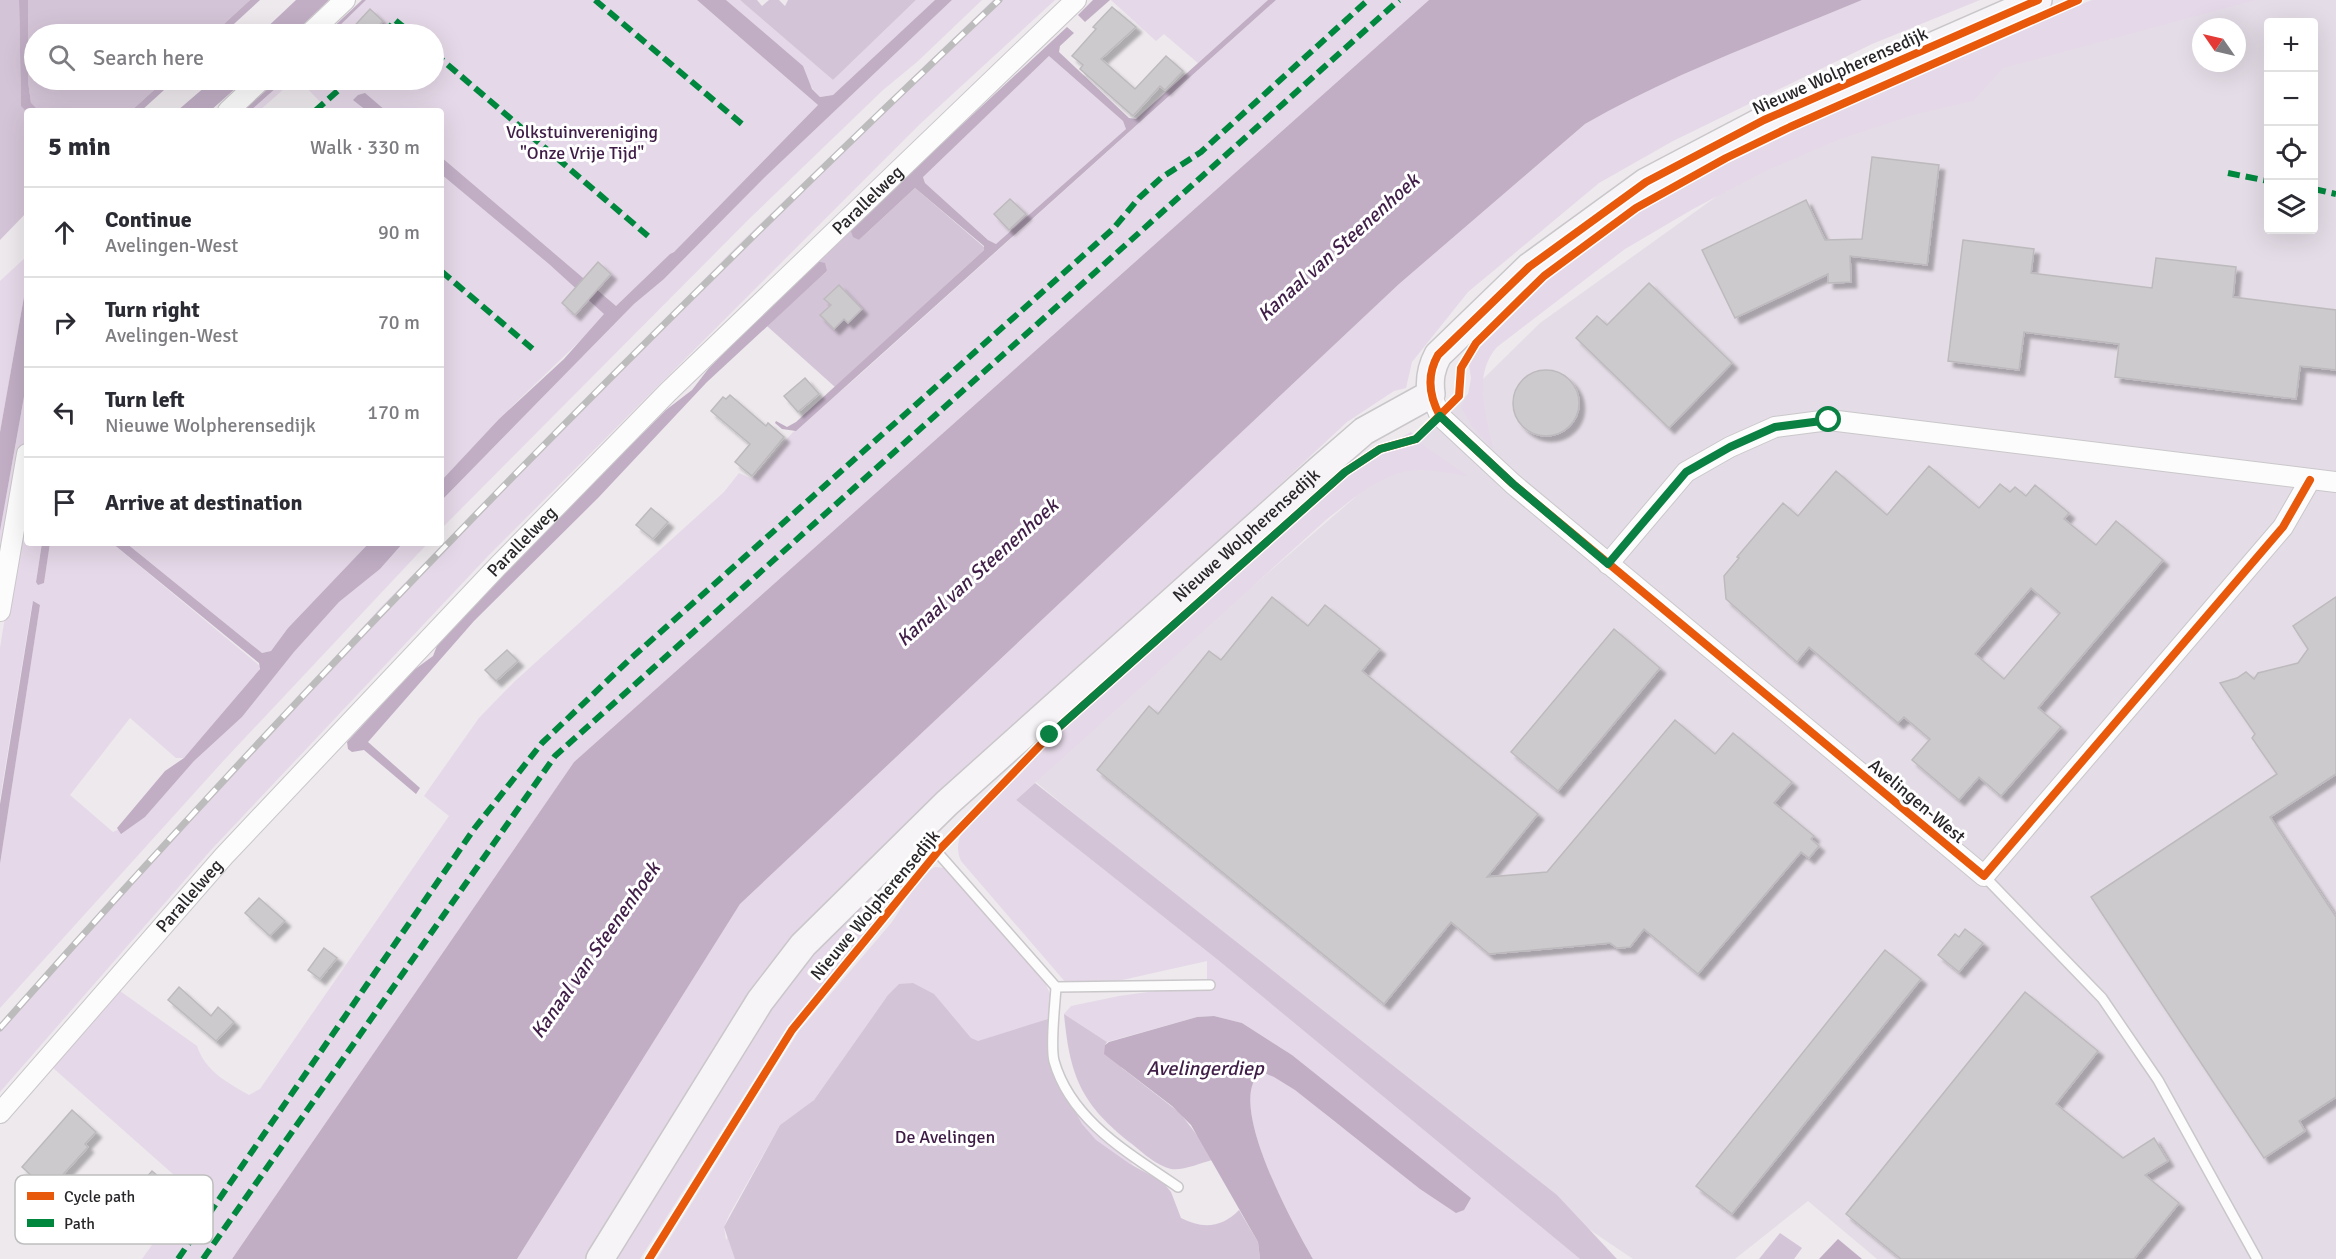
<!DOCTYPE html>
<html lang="en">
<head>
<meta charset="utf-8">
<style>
	:root { --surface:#fff; --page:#f2f2f3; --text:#2b2b33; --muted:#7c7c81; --line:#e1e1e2 }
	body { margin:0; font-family:Signika,sans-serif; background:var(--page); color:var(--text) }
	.controls { position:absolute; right:18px; top:18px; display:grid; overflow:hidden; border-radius:6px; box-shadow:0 6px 24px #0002 }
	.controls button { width:54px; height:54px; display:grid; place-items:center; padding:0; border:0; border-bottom:2px solid var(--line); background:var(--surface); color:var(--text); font:30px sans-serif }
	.compass { position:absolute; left:2192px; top:18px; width:54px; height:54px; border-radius:50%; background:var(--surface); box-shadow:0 6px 24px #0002; rotate:304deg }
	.stop { position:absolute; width:18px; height:18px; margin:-14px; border:4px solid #0b8043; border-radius:50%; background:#fff }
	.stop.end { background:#0b8043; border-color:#fff; box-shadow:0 2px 6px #0008 }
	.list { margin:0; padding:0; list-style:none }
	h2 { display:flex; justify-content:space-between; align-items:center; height:78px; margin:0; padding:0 24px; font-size:26px }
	h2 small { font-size:20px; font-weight:400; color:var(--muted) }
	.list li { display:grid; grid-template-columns:39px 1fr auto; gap:18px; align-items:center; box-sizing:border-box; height:90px; padding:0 24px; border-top:2px solid var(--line) }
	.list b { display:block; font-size:22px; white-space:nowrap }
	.list p { margin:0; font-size:20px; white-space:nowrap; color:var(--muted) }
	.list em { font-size:20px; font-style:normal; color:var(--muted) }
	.icon { flex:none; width:33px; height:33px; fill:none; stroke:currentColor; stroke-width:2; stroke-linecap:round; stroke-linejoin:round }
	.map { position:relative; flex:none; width:2336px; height:1259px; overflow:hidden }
	.search { position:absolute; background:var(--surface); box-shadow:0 6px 24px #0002; left:24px; top:24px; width:420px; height:66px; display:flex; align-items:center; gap:15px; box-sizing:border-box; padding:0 21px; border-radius:33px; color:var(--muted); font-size:22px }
	.panel { position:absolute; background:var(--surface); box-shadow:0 6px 24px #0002; left:24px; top:108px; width:420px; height:438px; border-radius:6px }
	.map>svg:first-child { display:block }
	.built { fill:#e4dce6; fill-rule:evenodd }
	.green { fill:#e5d8e8; fill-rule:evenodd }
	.forest { fill:#d4c4d7 }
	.water { fill:#c1aec5; fill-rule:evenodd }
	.building { fill:#cdcacd; stroke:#bdbabd; stroke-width:1.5; fill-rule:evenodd; filter:url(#shadow) }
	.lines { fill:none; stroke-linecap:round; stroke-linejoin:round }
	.lane-casing { stroke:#cac7ca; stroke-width:12 }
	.street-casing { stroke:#cac7ca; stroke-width:22 }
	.secondary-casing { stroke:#cac7ca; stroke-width:30 }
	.lane { stroke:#fcfcfc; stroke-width:9 }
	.street { stroke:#fcfcfc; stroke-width:20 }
	.secondary { stroke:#f7f4f8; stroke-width:27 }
	.rail-casing { stroke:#bdbcbd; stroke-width:7 }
	.rail { stroke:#fff; stroke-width:4.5; stroke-dasharray:14; stroke-linecap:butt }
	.quiet { stroke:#00873e; stroke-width:6; stroke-dasharray:12 6; stroke-linecap:butt }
	.cycleway-casing { stroke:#fff; stroke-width:11 }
	.cycleway { stroke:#e8590c; stroke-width:8 }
	.route { stroke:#0b8043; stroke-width:8 }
	.labels { text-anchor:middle; stroke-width:6; stroke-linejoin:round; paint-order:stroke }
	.street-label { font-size:18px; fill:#282629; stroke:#fff }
	.park-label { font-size:18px; fill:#3e1c46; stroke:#fff }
	.water-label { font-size:20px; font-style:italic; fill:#401e48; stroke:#fff }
	.key { fill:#fff; stroke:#bebebf; stroke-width:1.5 }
	.key-label { font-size:16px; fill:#282629 }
</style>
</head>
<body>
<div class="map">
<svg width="2336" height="1259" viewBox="0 0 2336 1259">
	<defs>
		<filter id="shadow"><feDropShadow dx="5.5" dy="5.5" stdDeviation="1.5" flood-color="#0004"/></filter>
	</defs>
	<rect width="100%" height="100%" fill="#ede9ed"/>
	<path class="built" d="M2117,0h219v1259h-459l-69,-58 -73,58h-102l-111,-75 -491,-406 388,-336 121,-119 233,-167zM2268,22h46v208h-46zM2201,27h36v36h-36z"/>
	<g class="green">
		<path d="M366,0h331l121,105 -144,147 -4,2 -171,165 -58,62v-370h-112l-30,-31h135v-46h-103z"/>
		<path d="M726,0h14l93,80 83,-80h19l-102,95 -13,2 -55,-62z"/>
		<path d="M952,0h30l-65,62 -34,28 -134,129 -308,310v-28l193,-197 30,-25 101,-102z"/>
		<path d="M993,0h62l-135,124 -432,432 -277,294 -211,242v-64l380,-420 356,-361z"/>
		<path d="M1111,0h157l-70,63 -34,-29 -8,7z"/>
		<path d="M1276,0h153l-855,762 -342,497h-90l49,-69 -139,-123 68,-76 77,55c8,25 31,37 52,49l11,-6 189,-273 -25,-20 55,-78 35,-36 210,-190 15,-19 13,6 41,-47 63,-54z"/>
		<path d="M1862,0h118l-108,44 -199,97 -74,42 -131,109 -56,70 -6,26 -12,3 -47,31 -492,458 -267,379h-71l223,-355 659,-620 186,-160c87,-50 184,-85 277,-124z"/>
		<path d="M2092,0h163l-252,68 -30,33 -57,13 -76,25 -75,32 -72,38 -68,40 -128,98c-25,28 -11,69 -4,102l-21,-23 -11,-19 7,-12 3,-17 -3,-19 24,-36 146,-118 82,-45 241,-107z"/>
		<path d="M1049,56l74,65 3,8 -130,115 -8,-4 -63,-57 -2,-7z"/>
		<path d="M285,80h9l-35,31h-9z"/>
		<path d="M27,256v24l-27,152v-151z"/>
		<path d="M27,380v50l-27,152v-51z"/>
		<path d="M1411,432l16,16 41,28c-15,-2 -31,-6 -46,-6 -38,-1 -67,28 -95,49l-311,281 202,160 362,299h-267c-17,-30 -91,-161 -51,-187 34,10 58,42 87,60 36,23 76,41 114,61l-171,-138 -50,-32 -28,-7 -17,1 -90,25 -43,-28 7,-8 48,-10 88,-12v-23l-134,30 -112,-130c-7,-16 0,-27 6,-42 90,-84 179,-168 270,-250 56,-50 108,-102 174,-137z"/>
		<path d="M27,481v62h15l-6,39 8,1 6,-40h62l148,123 -2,8 -74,84h-8l-46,-40 -60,77 43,37 32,-15 49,-56 48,-44 52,-65 45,-50 41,-33 23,-26h25l-203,216 -225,249v-144l40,-259 -7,-3 -1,2 -32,195v-151z"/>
		<path d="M126,543h243l-81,85 -17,23 -9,2z"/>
		<path d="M922,847l8,6 -143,174 -147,232h-33l181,-283z"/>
		<path d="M935,867l10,1 13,8 84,99 10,24 -1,19 -38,13 204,228h-560l142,-228 93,-109 30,-47zM888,995l-162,245 -2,-13 5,-12 51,-90 34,-25z"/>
	</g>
	<g class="forest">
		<path d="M0,0h19l2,101 6,11v100l-27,28z"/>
		<path d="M28,0h222l-37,34h-179v46h131l-34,31h-92l-8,-7 -3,-23z"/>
		<path d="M740,0h17l5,6 7,-6h10l6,6 3,-6h128l-83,80z"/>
		<path d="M915,188l69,59v3l-149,137 -68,-61 60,-55 -10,-10 33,-32 9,11z"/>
		<path d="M1035,783l522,412 60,64h-37l-362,-299 -202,-160z"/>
		<path d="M913,983l21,11 37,44 7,3 73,-23 13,73 18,33 14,16 34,24 33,18 8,10 10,26c21,11 41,10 58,-8l19,32 2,17h-525l-11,-32 56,-102 34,-25 74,-105 11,-11z"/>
		<path d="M1064,1014l43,28 -2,3 17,23 58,45 23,30 9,17c-11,3 -30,11 -41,9 -15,-4 -27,-15 -39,-25 -50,-39 -62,-66 -68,-130z"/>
		<path d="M1780,1233l22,15 -8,11h-35z"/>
	</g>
	<g class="water">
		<path d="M19,0h9v81l3,22 8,8 -12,1 -6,-6z"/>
		<path d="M250,0h10l-37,34h-10z"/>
		<path d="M296,0h33l-36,34h-33z"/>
		<path d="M362,0h4l-35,34h-5z"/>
		<path d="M697,0h29l77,66 9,23 8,8 13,-2 102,-95h17l-187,177 -101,102 -30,25 -193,197v-20l58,-62 65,-60 40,-45 -55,-50 -108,-90v-17l175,149 54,-52 4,-2 144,-147z"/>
		<path d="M1093,0h17l-25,22 -7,-7z"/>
		<path d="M1268,0h8l-480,431 -14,-2 -7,-6 1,-2 11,6 9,-5 188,-172v-4l-69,-58 -56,52 -6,-3 -3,-8 217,-202 7,6 -14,13 -1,6 70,66 7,1zM1049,56l74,65 3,8 -130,115 -8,-4 -63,-57 -2,-6z"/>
		<path d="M1429,0h433c-93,39 -190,74 -277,124l-186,160 -659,620 -223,355h-285l342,-497z"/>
		<path d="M165,80h10l-34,31h-10z"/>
		<path d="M213,80h32l-35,31h-33z"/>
		<path d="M278,80h7l-35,31h-7z"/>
		<path d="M365,93l21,18h-19l-14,-11 5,-5z"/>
		<path d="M817,261l8,2 2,8 -120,111 -109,116 -124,123 -106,121 52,46 -4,6 -52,-44 -12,2 -4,-3 -1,-7 67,-72 19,-14 5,-13 60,-64 168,-169 26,-20 17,-22z"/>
		<path d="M27,280v100l-27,151v-99z"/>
		<path d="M42,543h8l-6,40 -6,2 -2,-3z"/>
		<path d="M112,543h14l136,110 9,-2 17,-23 81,-85h34l-23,26 -41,33 -45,50 -52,65 -48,44 -49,56 -24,17 -4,-6 48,-57 19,-13 76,-89 -1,-6z"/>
		<path d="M33,601l7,4 -40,259v-60z"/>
		<path d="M1214,1016l28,7 50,32 179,143 -7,12 -8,3 -36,-24 -125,-99 -21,-13 -12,-5c-40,26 34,157 51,187h-53l-2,-17 -67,-117 -19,-19 -68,-52 1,-9 4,-3 88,-25z"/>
		<path d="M1838,1239l24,20h-43z"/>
	</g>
	<g class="building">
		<path d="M1112,7l24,20 -35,32 34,30 31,-33 17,15 -18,19 -5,-4 -27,30 -53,-47 3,-4 -11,-9 24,-27 -3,-2z"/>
		<path d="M370,9l13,12 -12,13h-24z"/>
		<path d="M1872,157l67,8 -12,100 -77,-9 1,26 -23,1v-9l-93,44 -33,-68 104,-50 19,40 37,-1z"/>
		<path d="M1010,199l16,15 -17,16 -15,-16z"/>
		<path d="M1963,240l71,9 -3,24 121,15 4,-30 80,9 -3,30 103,13v60l-36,-4 -4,33 -181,-22 4,-33 -95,-12 -5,38 -71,-9z"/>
		<path d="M598,262l13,12 -36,41 -13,-12z"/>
		<path d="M1649,283l83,80 -63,65 -93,-90 21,-22 10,9z"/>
		<path d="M839,285l23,24 -14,14 -4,-4 -10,10 -14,-14 11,-10 -7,-6z"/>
		<circle cx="1546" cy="403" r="33"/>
		<path d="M805,378l14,16 -21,18 -14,-16z"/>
		<path d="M730,395l36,31 2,-3 16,14 -32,39 -17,-14 15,-18 -39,-33 12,-14 3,2z"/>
		<path d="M1929,466l50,42 21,-24 10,8 5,-5 11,9 9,-11 34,28 -5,6 32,26 20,-24 47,39 -125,148 23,19 -60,69 -22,-19 -20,23 -47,-40 18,-21 -26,-22 -6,6 -89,-76 -12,15 -71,-63 -2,-23 15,-18 -2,-1 46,-54 15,13 38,-45 51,44zM2031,588l29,25 -56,66 -29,-25z"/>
		<path d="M651,508l17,14 -15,17 -17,-14z"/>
		<path d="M1272,597l36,29 17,-21 55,44 -18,22 176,143 -51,63 60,-5 128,-152 40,34 18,-21 59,49 -18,21 40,33 -3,3 8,7 -10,12 -8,-6 -103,122 -54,-45 -14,18 -13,1 -7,-5 -121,11 -38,-32 -67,82 -287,-234 52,-64 9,8 51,-63 12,9z"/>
		<path d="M2336,597v177l-66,43 66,100v180l-37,24 6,10 -41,27 -173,-261 186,-123 -25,-36 3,-4 -35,-51 17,-5 9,-6 8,7 4,-6 40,-10 10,-14 -15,-23z"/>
		<path d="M1614,629l46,39 -102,123 -47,-39z"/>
		<path d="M507,650l11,11 -22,20 -11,-11z"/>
		<path d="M259,898l26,23 -15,15 -25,-23z"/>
		<path d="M1965,929l18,14 -24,29 -21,-17 17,-21 4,3z"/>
		<path d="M324,948l13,10 -17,21 -12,-9z"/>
		<path d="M1885,950l36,29 -189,235 -36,-28z"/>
		<path d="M179,987l32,29 7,-9 16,15 -18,19 -48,-41z"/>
		<path d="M2025,992l73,59 -42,53 67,54 31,-20 14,23 -23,14 34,28 -45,56h-233l-55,-45z"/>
		<path d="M72,1110l24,22 -11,12 3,3 -40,44 -26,-24z"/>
		<path d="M152,1171l27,23 -26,29 -26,-23z"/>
	</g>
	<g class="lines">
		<defs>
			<g id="lane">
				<path d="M920,833l19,17 -1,3 118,134c-1,18 -6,58 -2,74 17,60 76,93 124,126"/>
				<path d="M1984,876l118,122 56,82 99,179"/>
				<path d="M1056,987l154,-2"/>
			</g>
			<g id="street">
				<path d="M309,34l36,-34"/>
				<path d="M228,111l33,-31"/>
				<path d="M1431,394l9,22 73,68 471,392 299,-349 27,-47"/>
				<path d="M1608,564l78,-92 44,-25 45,-20 54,-7 507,62"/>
				<path d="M0,611l27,-157"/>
				<path id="s1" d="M0,1113l224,-257 273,-289 171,-175 408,-392"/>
			</g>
			<g id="secondary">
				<path id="s2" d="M600,1259l160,-258 43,-56 144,-142 372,-333 45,-39 67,-37c-2,-15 0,-26 7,-39l91,-88 117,-85 118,-62 274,-120"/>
			</g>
		</defs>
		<use href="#lane" class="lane-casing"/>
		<use href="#street" class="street-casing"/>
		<use href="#secondary" class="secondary-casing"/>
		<use href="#lane" class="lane"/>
		<use href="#street" class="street"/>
		<use href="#secondary" class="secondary"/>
		<defs>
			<path id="rail" d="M0,1028c317,-359 651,-700 999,-1028"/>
		</defs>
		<use href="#rail" class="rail-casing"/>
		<use href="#rail" class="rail"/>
		<g class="quiet">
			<path d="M595,0l148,125"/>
			<path d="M385,34l10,-14 17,14"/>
			<path d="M434,53l214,183"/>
			<path d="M315,111l35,-31"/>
			<path d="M2228,173l40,8"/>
			<path d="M2314,189l22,5"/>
			<path d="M441,271l93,79"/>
			<path d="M178,1259l296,-430 68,-86 86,-82 485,-432 26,-31 22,-20 40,-26 167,-152"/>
			<path d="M203,1259l352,-503 844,-756"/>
		</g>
		<defs>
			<g id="cycleway">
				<path d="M2038,0l-274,120 -118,62 -117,85 -91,88c-12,21 -9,41 2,61l73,68 471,392 299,-349 27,-47"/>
				<path d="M649,1259l143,-229 147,-180 111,-115 295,-263 35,-23 36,-10 43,-43 2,-28 15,-25 68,-67 92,-68 90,-50 64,-31 288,-127"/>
			</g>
		</defs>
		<use href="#cycleway" class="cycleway-casing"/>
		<use href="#cycleway" class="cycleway"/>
	</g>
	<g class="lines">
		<path class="route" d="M1050,735l295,-263 35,-23 36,-10 24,-23 73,68 95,80 78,-92 44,-25 45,-20 54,-7"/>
	</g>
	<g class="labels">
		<g class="street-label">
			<text transform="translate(1840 71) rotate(-24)" y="6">Nieuwe Wolpherensedijk</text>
			<text dy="6" stroke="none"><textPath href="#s1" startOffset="1260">Parallelweg</textPath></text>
			<text dy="6" stroke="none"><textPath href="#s2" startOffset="978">Nieuwe Wolpherensedijk</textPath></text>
			<text dy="6" stroke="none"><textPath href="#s1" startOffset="774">Parallelweg</textPath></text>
			<text transform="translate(1917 801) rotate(40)" y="6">Avelingen-West</text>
			<text dy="6" stroke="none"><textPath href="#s1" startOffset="288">Parallelweg</textPath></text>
			<text transform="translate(875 905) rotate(-50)" y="6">Nieuwe Wolpherensedijk</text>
		</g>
		<g class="park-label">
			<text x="582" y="138">Volkstuinvereniging<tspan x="582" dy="21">"Onze Vrije Tijd"</tspan></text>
			<text x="945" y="1143">De Avelingen</text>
		</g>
		<g class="water-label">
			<text transform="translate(1338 247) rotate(-42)" y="7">Kanaal van Steenenhoek</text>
			<text transform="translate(977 572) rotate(-42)" y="7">Kanaal van Steenenhoek</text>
			<text transform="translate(595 950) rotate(-55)" y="7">Kanaal van Steenenhoek</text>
			<text x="1205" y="1075">Avelingerdiep</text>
		</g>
	</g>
	<rect x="15" y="1175" width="198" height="69" rx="9" class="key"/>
	<rect x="27" y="1192" width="27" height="8" fill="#e8590c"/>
	<rect x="27" y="1219" width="27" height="8" fill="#00873e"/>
	<g class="key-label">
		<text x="64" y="1202">Cycle path</text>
		<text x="64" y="1229">Path</text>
	</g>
</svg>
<div class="controls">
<button>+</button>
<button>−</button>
<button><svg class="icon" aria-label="locate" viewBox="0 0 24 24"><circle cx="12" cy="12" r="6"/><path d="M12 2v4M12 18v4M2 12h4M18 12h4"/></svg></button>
<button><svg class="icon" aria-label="layers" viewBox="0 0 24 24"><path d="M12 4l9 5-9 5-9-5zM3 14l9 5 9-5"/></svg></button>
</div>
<svg class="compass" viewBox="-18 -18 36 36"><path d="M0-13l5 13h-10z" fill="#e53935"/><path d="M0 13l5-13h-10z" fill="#7c7c81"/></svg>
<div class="stop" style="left:1829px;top:420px"></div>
<div class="stop end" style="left:1050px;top:735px"></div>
<div class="search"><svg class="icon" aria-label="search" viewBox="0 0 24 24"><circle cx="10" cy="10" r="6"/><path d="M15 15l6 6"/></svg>Search here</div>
<section class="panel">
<h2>5 min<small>Walk · 330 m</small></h2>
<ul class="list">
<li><svg class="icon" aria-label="ahead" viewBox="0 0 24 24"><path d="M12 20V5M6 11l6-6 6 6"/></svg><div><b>Continue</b><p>Avelingen-West</p></div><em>90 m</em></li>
<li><svg class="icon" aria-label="right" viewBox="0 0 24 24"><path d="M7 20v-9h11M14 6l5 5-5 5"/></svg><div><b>Turn right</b><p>Avelingen-West</p></div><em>70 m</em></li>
<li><svg class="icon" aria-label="left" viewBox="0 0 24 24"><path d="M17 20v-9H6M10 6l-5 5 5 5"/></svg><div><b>Turn left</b><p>Nieuwe Wolpherensedijk</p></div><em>170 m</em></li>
<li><svg class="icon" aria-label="arrive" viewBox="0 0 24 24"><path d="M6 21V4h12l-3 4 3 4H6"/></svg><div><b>Arrive at destination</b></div></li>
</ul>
</section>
</div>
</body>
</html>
